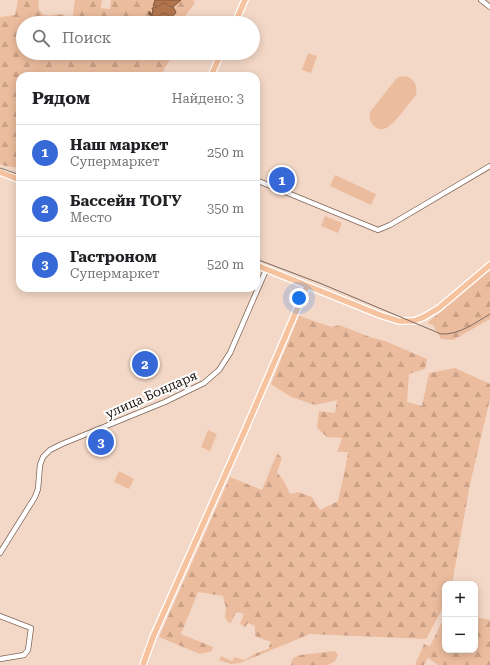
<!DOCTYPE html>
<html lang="ru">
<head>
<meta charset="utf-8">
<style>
	:root { --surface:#fff; --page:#f6f6f6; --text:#202124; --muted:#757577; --line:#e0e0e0; --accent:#3668d7 }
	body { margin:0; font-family:"Roboto Serif",serif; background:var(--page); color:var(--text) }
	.controls { position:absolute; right:12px; bottom:12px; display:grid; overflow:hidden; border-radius:8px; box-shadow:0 2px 10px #0003 }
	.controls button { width:36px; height:36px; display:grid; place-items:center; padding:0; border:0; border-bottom:1px solid var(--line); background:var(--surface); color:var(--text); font:20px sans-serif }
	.you { position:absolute; left:299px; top:298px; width:14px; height:14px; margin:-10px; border:3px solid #fff; border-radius:50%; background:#1a73e8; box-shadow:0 0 0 6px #1a73e833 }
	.badge { display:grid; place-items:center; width:26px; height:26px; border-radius:50%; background:var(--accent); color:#fff; font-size:13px; font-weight:700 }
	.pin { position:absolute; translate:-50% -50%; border:2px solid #fff; box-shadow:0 1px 4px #0006 }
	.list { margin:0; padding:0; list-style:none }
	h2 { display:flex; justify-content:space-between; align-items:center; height:52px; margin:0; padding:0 16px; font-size:17px }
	h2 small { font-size:13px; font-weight:400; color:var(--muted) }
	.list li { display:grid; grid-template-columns:26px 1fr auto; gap:12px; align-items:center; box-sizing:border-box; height:56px; padding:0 16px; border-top:1px solid var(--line) }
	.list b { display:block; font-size:15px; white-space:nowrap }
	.list p { margin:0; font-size:13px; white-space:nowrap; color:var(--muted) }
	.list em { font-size:13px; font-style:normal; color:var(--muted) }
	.icon { flex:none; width:22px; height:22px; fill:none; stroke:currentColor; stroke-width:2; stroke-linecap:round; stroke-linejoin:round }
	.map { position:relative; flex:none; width:490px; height:665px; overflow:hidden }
	.search { position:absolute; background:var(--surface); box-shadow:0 2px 10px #0003; left:16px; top:16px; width:244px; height:44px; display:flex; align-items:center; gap:10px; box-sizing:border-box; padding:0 14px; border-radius:22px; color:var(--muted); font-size:15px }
	.panel { position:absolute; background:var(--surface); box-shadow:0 2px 10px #0003; left:16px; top:72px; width:244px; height:220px; border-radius:12px }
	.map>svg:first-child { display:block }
	.forest { fill:url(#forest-firs) }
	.park { fill:#ecbc9e }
	.water { fill:url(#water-waves); stroke:#84573a }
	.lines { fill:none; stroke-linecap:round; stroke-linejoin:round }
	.minor-casing { stroke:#7d6557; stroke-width:6 }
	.major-casing { stroke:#fff; stroke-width:8 }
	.minor { stroke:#fff; stroke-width:4.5 }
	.major { stroke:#f7c29e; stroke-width:5.5 }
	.tram { stroke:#7d6b60; stroke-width:1 }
	.labels { text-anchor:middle; stroke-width:4; stroke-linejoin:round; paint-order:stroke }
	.street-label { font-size:13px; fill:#1b120c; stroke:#fff }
</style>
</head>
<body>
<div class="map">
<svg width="490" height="665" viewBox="0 0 490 665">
	<defs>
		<pattern id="forest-firs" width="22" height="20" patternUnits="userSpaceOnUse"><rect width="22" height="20" fill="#ecbc9e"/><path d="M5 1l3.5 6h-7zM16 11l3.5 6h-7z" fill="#caa187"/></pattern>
		<pattern id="water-waves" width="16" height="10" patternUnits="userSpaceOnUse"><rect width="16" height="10" fill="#b1754d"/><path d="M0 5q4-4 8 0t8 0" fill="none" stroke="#8f5f3e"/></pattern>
	</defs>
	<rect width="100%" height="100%" fill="#f4d8c7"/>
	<g class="forest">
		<path d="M18,0h20c1,3 0,6 1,9 5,13 20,1 28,8 1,1 3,5 3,6h-47v30h115v6l6,2c3,-1 5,-4 4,-8h26l-14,23h-140v92l-15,-2 -5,-2v-146l1,-1 14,-2z"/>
		<path d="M75,0h27l-1,8 9,1 1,-9h44l-2,6h5v1h-1l-5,1 1,3 1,-1 2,2 -3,-1 2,4h-4l-1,-4 -2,3 4,1v2l-2,1 -1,-2 -3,3 1,1 -4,3h-71z"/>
		<path d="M181,0h12l2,3 -10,13 3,7h-22l2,-2 -1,-2c3,-2 7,-3 9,-7l-3,-4 3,-5h1z"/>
		<path d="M490,270v49l-37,21 -12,-1 -8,-14 -6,-2z"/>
		<path d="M299,316l33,11 7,-2 31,12 15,4 42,18 -2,10 -16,5 -2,28 15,4 7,-33 26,-5 35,16v15l-20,85 -18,100h-7v20l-19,35 -116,-5 -70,29 -9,1 -12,-4 2,-4 11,5 3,-4 10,3 9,-6 14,-5 3,-7 -16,-6v-10l-7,-3 -3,4 -5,-3 4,-10 -8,-2 -5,11h-2l-4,-5 1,-10 -3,-12 -25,-4 -17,42 32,13 -1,4 -12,3 -41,-17 71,-160 32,13 15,-37 5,5 -5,14 8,11 5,11 8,-2 14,5 8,13 18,-9c3,-16 8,-32 10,-49h-11l5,-14 -15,-1 -10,-9 2,-17 16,2 2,-13 -22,5 -24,-8 -20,-13z"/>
		<path d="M445,616v34h30v-33l15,3v45h-52l-10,-7 -4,7h-9l9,-21 6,2z"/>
		<path d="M335,651l3,4 -3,6 -7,4h-37l2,-7 7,-3z"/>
	</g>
	<g class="park">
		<path d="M308,53l9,3 -6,17 -9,-3z"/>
		<path d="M406,76c8,3 12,9 10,19 -7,8 -19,26 -27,31 -4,4 -10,4 -14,1 -5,-4 -6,-9 -5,-15l26,-33 3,-2z"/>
		<path d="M335,175l41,19 -5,11 -41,-19z"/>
		<path d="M325,216l17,7 -4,10 -17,-7z"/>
		<path d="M208,430l9,4 -7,17 -9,-4z"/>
		<path d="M119,471l15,8 -5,10 -15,-7z"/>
	</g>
	<path class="water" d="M155,0h26l-8,7 3,5 -1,2 -7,5h-1l1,2 -2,2h-24l4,-1 2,-2 -2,-2 3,-1v-1l2,1 -1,-1 2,-1 -4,-1 1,-1v-2l3,3 1,-1 -1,-1 2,-1h-1l-1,-3 4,-1v-1h-3z"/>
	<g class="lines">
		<defs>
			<g id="minor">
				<path d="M481,0l9,7"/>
				<path d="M256,180l122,50 12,-5 100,-59"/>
				<path d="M0,553l35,-56 3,-8 2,-24 3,-8 7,-7 12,-6 103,-42 39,-19 15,-13 11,-17 36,-83"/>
				<path d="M0,616l31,12 -3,22 -4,5 -24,4"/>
			</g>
			<g id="major">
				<path d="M235,23l10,-23"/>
				<path d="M211,76l10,-23"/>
				<path d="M0,172l20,8"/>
				<path d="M256,265l124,50 19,6h15l10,-4 15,-9 51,-43"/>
				<path d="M143,665l10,-28 93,-209 61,-142"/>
			</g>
		</defs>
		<use href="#minor" class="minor-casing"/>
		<use href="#major" class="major-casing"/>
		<use href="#minor" class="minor"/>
		<use href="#major" class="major"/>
		<g class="tram">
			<path d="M0,168l20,7"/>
			<path d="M256,259l66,25 119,50c18,1 34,-11 49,-20"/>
		</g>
	</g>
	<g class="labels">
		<g class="street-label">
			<text transform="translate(151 394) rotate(-24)" y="5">улица Бондаря</text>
		</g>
	</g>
</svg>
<div class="controls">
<button>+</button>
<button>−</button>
</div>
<div class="you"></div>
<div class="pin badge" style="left:282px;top:180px">1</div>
<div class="pin badge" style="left:145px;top:364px">2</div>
<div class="pin badge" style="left:101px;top:442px">3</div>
<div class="search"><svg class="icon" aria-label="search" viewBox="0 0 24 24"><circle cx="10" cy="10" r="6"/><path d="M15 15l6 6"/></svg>Поиск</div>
<section class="panel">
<h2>Рядом<small>Найдено: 3</small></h2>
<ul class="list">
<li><span class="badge">1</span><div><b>Наш маркет</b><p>Супермаркет</p></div><em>250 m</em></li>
<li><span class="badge">2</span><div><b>Бассейн ТОГУ</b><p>Место</p></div><em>350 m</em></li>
<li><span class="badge">3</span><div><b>Гастроном</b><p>Супермаркет</p></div><em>520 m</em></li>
</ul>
</section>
</div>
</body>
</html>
